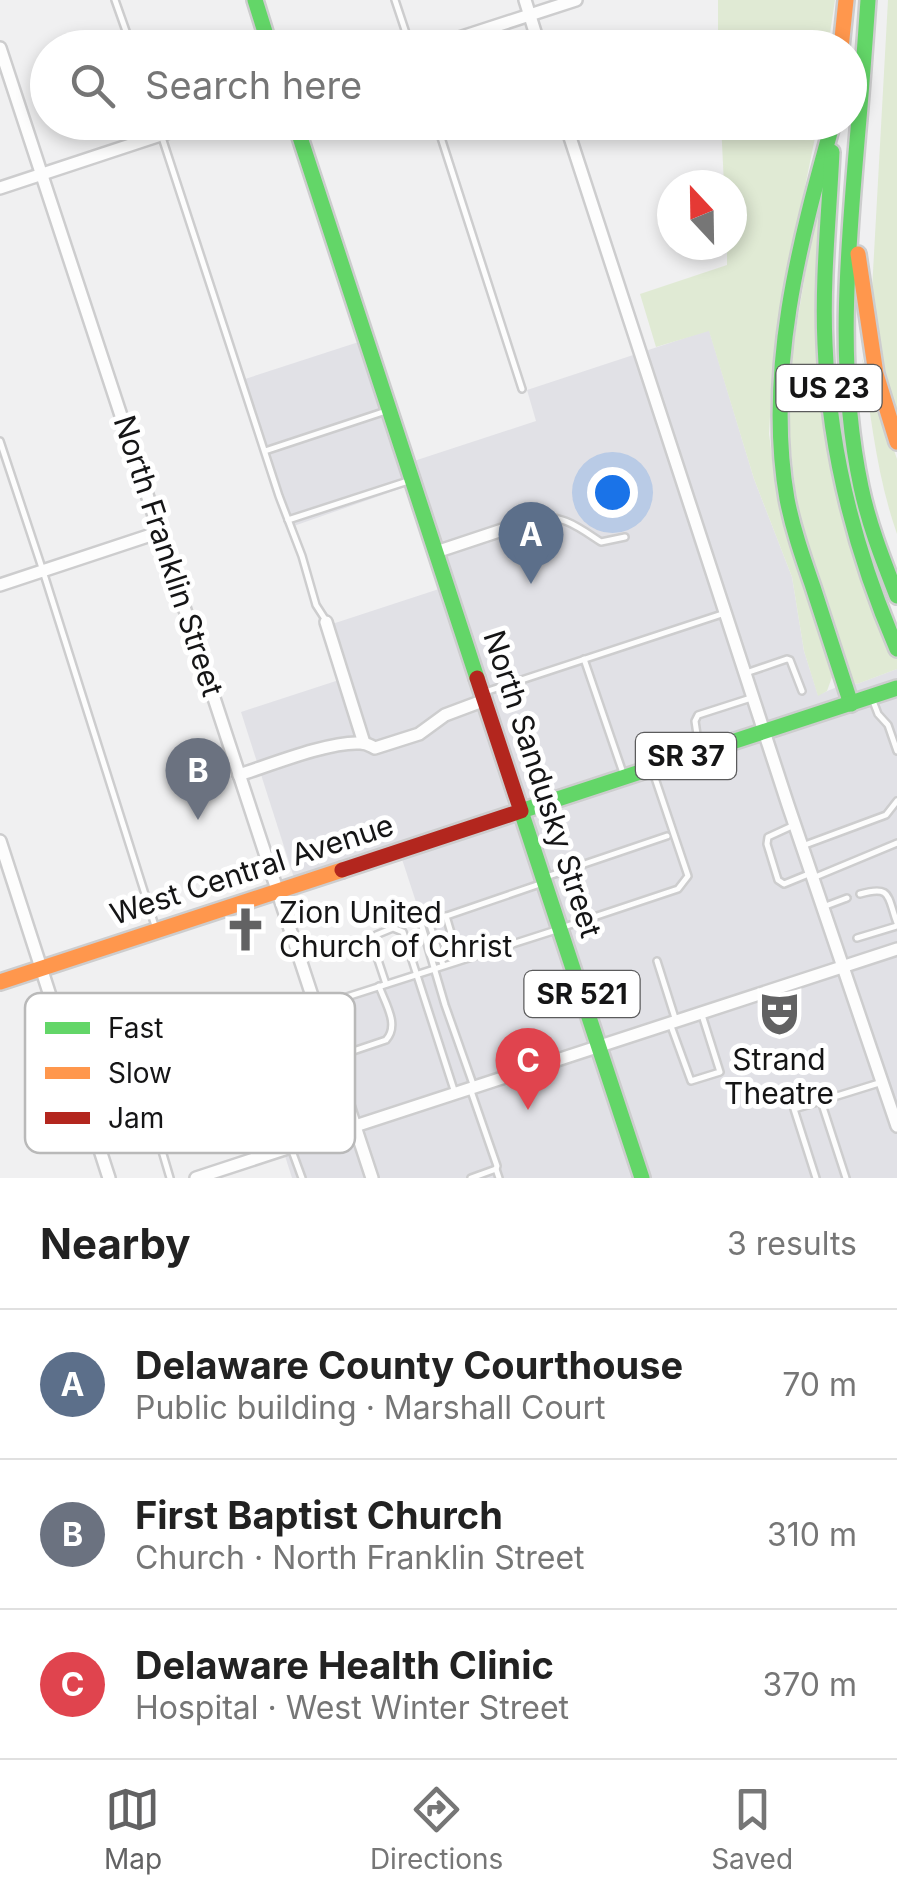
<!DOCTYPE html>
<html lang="en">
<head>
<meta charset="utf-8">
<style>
	:root { --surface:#fff; --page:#f2f2f2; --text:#222; --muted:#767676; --line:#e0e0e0; --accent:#626263 }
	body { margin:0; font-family:Inter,sans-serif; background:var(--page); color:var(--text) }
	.compass { position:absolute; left:657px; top:170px; width:90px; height:90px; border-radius:50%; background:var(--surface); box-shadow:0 5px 15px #0003; rotate:338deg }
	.you { position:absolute; left:612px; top:492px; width:35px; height:35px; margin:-25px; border:8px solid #fff; border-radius:50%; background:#1a73e8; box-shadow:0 0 0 15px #1a73e833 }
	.badge { display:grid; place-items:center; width:65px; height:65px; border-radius:50%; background:var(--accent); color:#fff; font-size:32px; font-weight:700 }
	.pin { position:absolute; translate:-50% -82px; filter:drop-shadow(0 2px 5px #0008) }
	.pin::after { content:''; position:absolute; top:52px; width:35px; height:30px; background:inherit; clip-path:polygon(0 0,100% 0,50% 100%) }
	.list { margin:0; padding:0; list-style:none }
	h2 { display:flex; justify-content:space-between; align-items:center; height:130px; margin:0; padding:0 40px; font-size:42px }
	h2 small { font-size:32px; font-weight:400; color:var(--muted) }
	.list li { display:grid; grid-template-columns:65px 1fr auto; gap:30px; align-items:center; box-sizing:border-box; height:150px; padding:0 40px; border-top:2px solid var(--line) }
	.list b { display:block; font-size:38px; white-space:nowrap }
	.list p { margin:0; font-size:32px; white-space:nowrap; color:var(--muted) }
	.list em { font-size:32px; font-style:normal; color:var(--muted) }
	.icon { flex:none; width:55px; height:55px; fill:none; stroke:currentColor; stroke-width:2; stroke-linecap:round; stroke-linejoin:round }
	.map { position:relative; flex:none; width:897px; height:1178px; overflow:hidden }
	.search { position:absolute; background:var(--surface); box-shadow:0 5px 15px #0003; left:30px; right:30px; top:30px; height:110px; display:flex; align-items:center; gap:25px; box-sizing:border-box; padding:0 35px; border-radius:55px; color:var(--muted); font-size:38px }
	.sheet { height:580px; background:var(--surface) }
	nav { display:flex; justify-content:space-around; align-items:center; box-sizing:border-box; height:140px; border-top:2px solid var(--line); background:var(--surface); font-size:28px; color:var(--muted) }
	nav a { display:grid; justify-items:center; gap:5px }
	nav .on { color:var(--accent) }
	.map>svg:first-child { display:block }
	.built { fill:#e1e1e6 }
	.green { fill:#e0ead4 }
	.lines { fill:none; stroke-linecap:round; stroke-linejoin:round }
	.lane-casing { stroke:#cdcdce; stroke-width:10 }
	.street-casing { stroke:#cdcdce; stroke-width:16 }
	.fast-casing { stroke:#cdcdce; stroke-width:20 }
	.slow-casing { stroke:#cdcdce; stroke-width:20 }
	.jam-casing { stroke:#cdcdce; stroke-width:20 }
	.lane { stroke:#fdfdfd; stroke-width:5 }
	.street { stroke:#fdfdfd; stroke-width:11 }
	.fast { stroke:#63d668; stroke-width:15 }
	.slow { stroke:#ff974d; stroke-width:15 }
	.jam { stroke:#b3261e; stroke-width:15 }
	.labels { text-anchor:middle; stroke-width:10; stroke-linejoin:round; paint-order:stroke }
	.shield { fill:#fff; stroke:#5b5b5c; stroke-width:2.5 }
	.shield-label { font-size:28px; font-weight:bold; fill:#151516 }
	.street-label { font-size:30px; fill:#151516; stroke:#fff }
	.poi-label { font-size:30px; fill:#151516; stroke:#fff; text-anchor:start }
	.key { fill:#fff; stroke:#b9b9b9; stroke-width:2.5 }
	.key-label { font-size:28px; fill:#151516 }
</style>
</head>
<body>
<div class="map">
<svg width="897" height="1178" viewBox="0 0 897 1178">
	<rect width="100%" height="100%" fill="#f0f0f1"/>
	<path class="built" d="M709,330l45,149 38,98 12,74 14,44 33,-14 6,3 40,-15v509h-605l-7,-22 71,-22 -42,-124 123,-44 -39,-119 -103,34 -54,-169 98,-32 -16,-53 116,-38 -34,-102 -117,41 -49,-147 132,-43 43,123 122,-40 -9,-31z"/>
	<g class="green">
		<path d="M718,0h117l-7,47h-110z"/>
		<path d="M888,0h9v417l-17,-64 -8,-63z"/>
		<path d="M721,123h97l-39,191 -7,66 -3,54 6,43 57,200 -5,14 -9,5 -14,-45 -12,-74 -38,-98 -45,-148 -53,16 -16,-53 87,-29v-20h5v-60h-8z"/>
		<path d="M819,191h6l-8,128 80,336v14l-40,15 -6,-3 -52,-157 -14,-129z"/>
		<path d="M862,358l35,101v75c-20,-57 -26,-117 -35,-176z"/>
	</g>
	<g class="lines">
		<defs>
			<g id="lane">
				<path d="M115,0l17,48"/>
				<path d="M395,0l16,48"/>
				<path d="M157,122l122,374 23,60 14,49 9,14"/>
				<path d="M436,122l86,267"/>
				<path d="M439,133l29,-11"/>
				<path d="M0,441l43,130 113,358"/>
				<path d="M265,451l121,-40"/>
				<path d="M535,519c25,-7 46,10 66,23l24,-5"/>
				<path d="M288,520l120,-39"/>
				<path d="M584,659l38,111"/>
				<path d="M746,673l41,-14 3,1 12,31"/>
				<path d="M485,692l237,-78"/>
				<path d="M873,701l5,13 10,11 9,26"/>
				<path d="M699,748l-4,-27 3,-6 53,-17"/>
				<path d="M792,826l-24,11 -1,7 11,36 6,4 27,-11"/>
				<path d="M805,845l81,-30 11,-14"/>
				<path d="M546,877l121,-41"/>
				<path d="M813,878l84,-35"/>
				<path d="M860,894c32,-9 27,2 37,29"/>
				<path d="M823,907l24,-9"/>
				<path d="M410,915l8,-2 27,92 29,82"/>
				<path d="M446,916l13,44"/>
				<path d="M564,927l114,-38 10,-13 -34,-101"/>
				<path d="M857,938l40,-12"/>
				<path d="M657,961l18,57"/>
				<path d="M443,965l-14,-43 111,-38"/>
				<path d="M386,984l-13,-39 3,-10 17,-7 10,4 51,158"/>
				<path d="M219,1018l17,10 3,9 18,17 12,22 4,2 113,-38c14,-15 -1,-37 -7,-54"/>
				<path d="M671,1026l20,55 29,-9 -18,-57"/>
				<path d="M236,1028l42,-9 275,-88"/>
				<path d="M471,1091l26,75 -1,3"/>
				<path d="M90,1109l44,-15h7l6,6 23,78"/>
				<path d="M291,1148l11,30"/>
				<path d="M471,1178l25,-9 3,9"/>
				<path d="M816,1178l-22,-69 27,-8"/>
				<path d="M846,1178l-25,-77 58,-18"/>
			</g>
			<g id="street">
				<path d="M525,0l15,48"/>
				<path d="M0,48l372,1130"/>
				<path d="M428,48l148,-48"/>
				<path d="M565,122l223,683 109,321"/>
				<path d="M0,188l200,-66"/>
				<path d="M436,552l96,-32"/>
				<path d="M0,585l160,-53"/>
				<path d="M326,622l38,121"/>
				<path d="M239,775c31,-10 91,-34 121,-32 7,0 9,2 15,5l44,-14 26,-19 40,-15"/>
				<path d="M0,841l109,337"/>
				<path d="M196,1178l701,-229"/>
			</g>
			<g id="fast">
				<path d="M255,0l15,48"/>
				<path d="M868,0c-3,43 -6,86 -10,130 -10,118 -22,240 3,357 8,38 22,73 36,109"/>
				<path d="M295,122l182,556"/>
				<path d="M833,122c-34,121 -68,251 -46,377 6,31 16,59 26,88 13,39 25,78 38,117"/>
				<path d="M832,152c-3,64 -10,128 -7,192 4,106 30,208 72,305"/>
				<path d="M642,1178l-121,-367 376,-123"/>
			</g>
			<g id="slow">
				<path d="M841,48l5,-48"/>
				<path d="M858,254l18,120 21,68"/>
				<path d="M0,982l342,-112"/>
			</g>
			<path id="jam" d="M342,870l179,-59 -44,-133"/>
		</defs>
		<use href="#lane" class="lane-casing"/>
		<use href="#street" class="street-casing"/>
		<use href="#fast" class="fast-casing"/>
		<use href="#slow" class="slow-casing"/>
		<use href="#jam" class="jam-casing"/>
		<use href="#lane" class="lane"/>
		<use href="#street" class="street"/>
		<use href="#fast" class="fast"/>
		<use href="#slow" class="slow"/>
		<use href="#jam" class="jam"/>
	</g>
	<defs>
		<symbol id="church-bare" viewBox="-9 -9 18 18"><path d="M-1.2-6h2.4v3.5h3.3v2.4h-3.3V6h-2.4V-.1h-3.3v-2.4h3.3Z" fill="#626263" stroke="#fff" stroke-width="2.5" paint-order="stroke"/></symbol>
		<symbol id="theatre-bare" viewBox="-9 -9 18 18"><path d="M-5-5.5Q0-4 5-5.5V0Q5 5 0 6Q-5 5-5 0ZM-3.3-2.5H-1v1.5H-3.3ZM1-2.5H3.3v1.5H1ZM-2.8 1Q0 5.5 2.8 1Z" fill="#626263" stroke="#fff" stroke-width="2.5" paint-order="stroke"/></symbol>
	</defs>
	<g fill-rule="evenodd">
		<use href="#church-bare" x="214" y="898" width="63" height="63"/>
		<use href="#theatre-bare" x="748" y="982" width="63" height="63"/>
	</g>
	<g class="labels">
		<g class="shield">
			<rect x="776.5" y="365" width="105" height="46" rx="8"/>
			<rect x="636" y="733" width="100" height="46" rx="8"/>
			<rect x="524.5" y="971" width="115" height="46" rx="8"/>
		</g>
		<g class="shield-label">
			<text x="829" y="398">US 23</text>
			<text x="686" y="766">SR 37</text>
			<text x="582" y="1004">SR 521</text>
		</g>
		<g class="street-label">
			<text transform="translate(168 556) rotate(72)" y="10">North Franklin Street</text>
			<text transform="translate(542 784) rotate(72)" y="10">North Sandusky Street</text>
			<text transform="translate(252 870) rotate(-18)" y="10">West Central Avenue</text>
		</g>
		<g class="poi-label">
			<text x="279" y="923">Zion United<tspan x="279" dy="34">Church of Christ</tspan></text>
			<text x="779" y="1070" text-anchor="middle">Strand<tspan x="779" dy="34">Theatre</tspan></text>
		</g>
	</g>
	<rect x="25" y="993" width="330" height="160" rx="15" class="key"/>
	<rect x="45" y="1022" width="45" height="12" fill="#63d668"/>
	<rect x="45" y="1067" width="45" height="12" fill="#ff974d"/>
	<rect x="45" y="1112" width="45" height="12" fill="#b3261e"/>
	<g class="key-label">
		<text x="108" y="1038">Fast</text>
		<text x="108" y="1083">Slow</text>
		<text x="108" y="1128">Jam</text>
	</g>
</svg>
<svg class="compass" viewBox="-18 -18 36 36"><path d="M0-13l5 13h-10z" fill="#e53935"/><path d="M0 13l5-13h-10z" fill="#767676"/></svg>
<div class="you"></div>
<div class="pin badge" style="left:531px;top:584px;background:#5c6f8a">A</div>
<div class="pin badge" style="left:198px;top:820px;background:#6b7280">B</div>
<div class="pin badge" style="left:528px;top:1110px;background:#e0444e">C</div>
<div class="search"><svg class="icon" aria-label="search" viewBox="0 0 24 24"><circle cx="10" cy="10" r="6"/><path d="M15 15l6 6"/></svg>Search here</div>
</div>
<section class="sheet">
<h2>Nearby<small>3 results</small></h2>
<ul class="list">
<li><span class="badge" style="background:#5c6f8a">A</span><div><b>Delaware County Courthouse</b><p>Public building · Marshall Court</p></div><em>70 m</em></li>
<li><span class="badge" style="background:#6b7280">B</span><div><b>First Baptist Church</b><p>Church · North Franklin Street</p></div><em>310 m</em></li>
<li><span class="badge" style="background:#e0444e">C</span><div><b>Delaware Health Clinic</b><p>Hospital · West Winter Street</p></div><em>370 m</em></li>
</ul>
</section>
<nav>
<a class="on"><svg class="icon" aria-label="map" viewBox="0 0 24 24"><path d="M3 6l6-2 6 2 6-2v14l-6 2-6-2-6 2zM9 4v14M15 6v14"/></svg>Map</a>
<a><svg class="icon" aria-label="directions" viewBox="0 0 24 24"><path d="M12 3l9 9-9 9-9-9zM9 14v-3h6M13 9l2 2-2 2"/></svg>Directions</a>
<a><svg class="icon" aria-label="saved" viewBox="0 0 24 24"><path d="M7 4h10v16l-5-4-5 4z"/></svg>Saved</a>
</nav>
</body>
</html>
